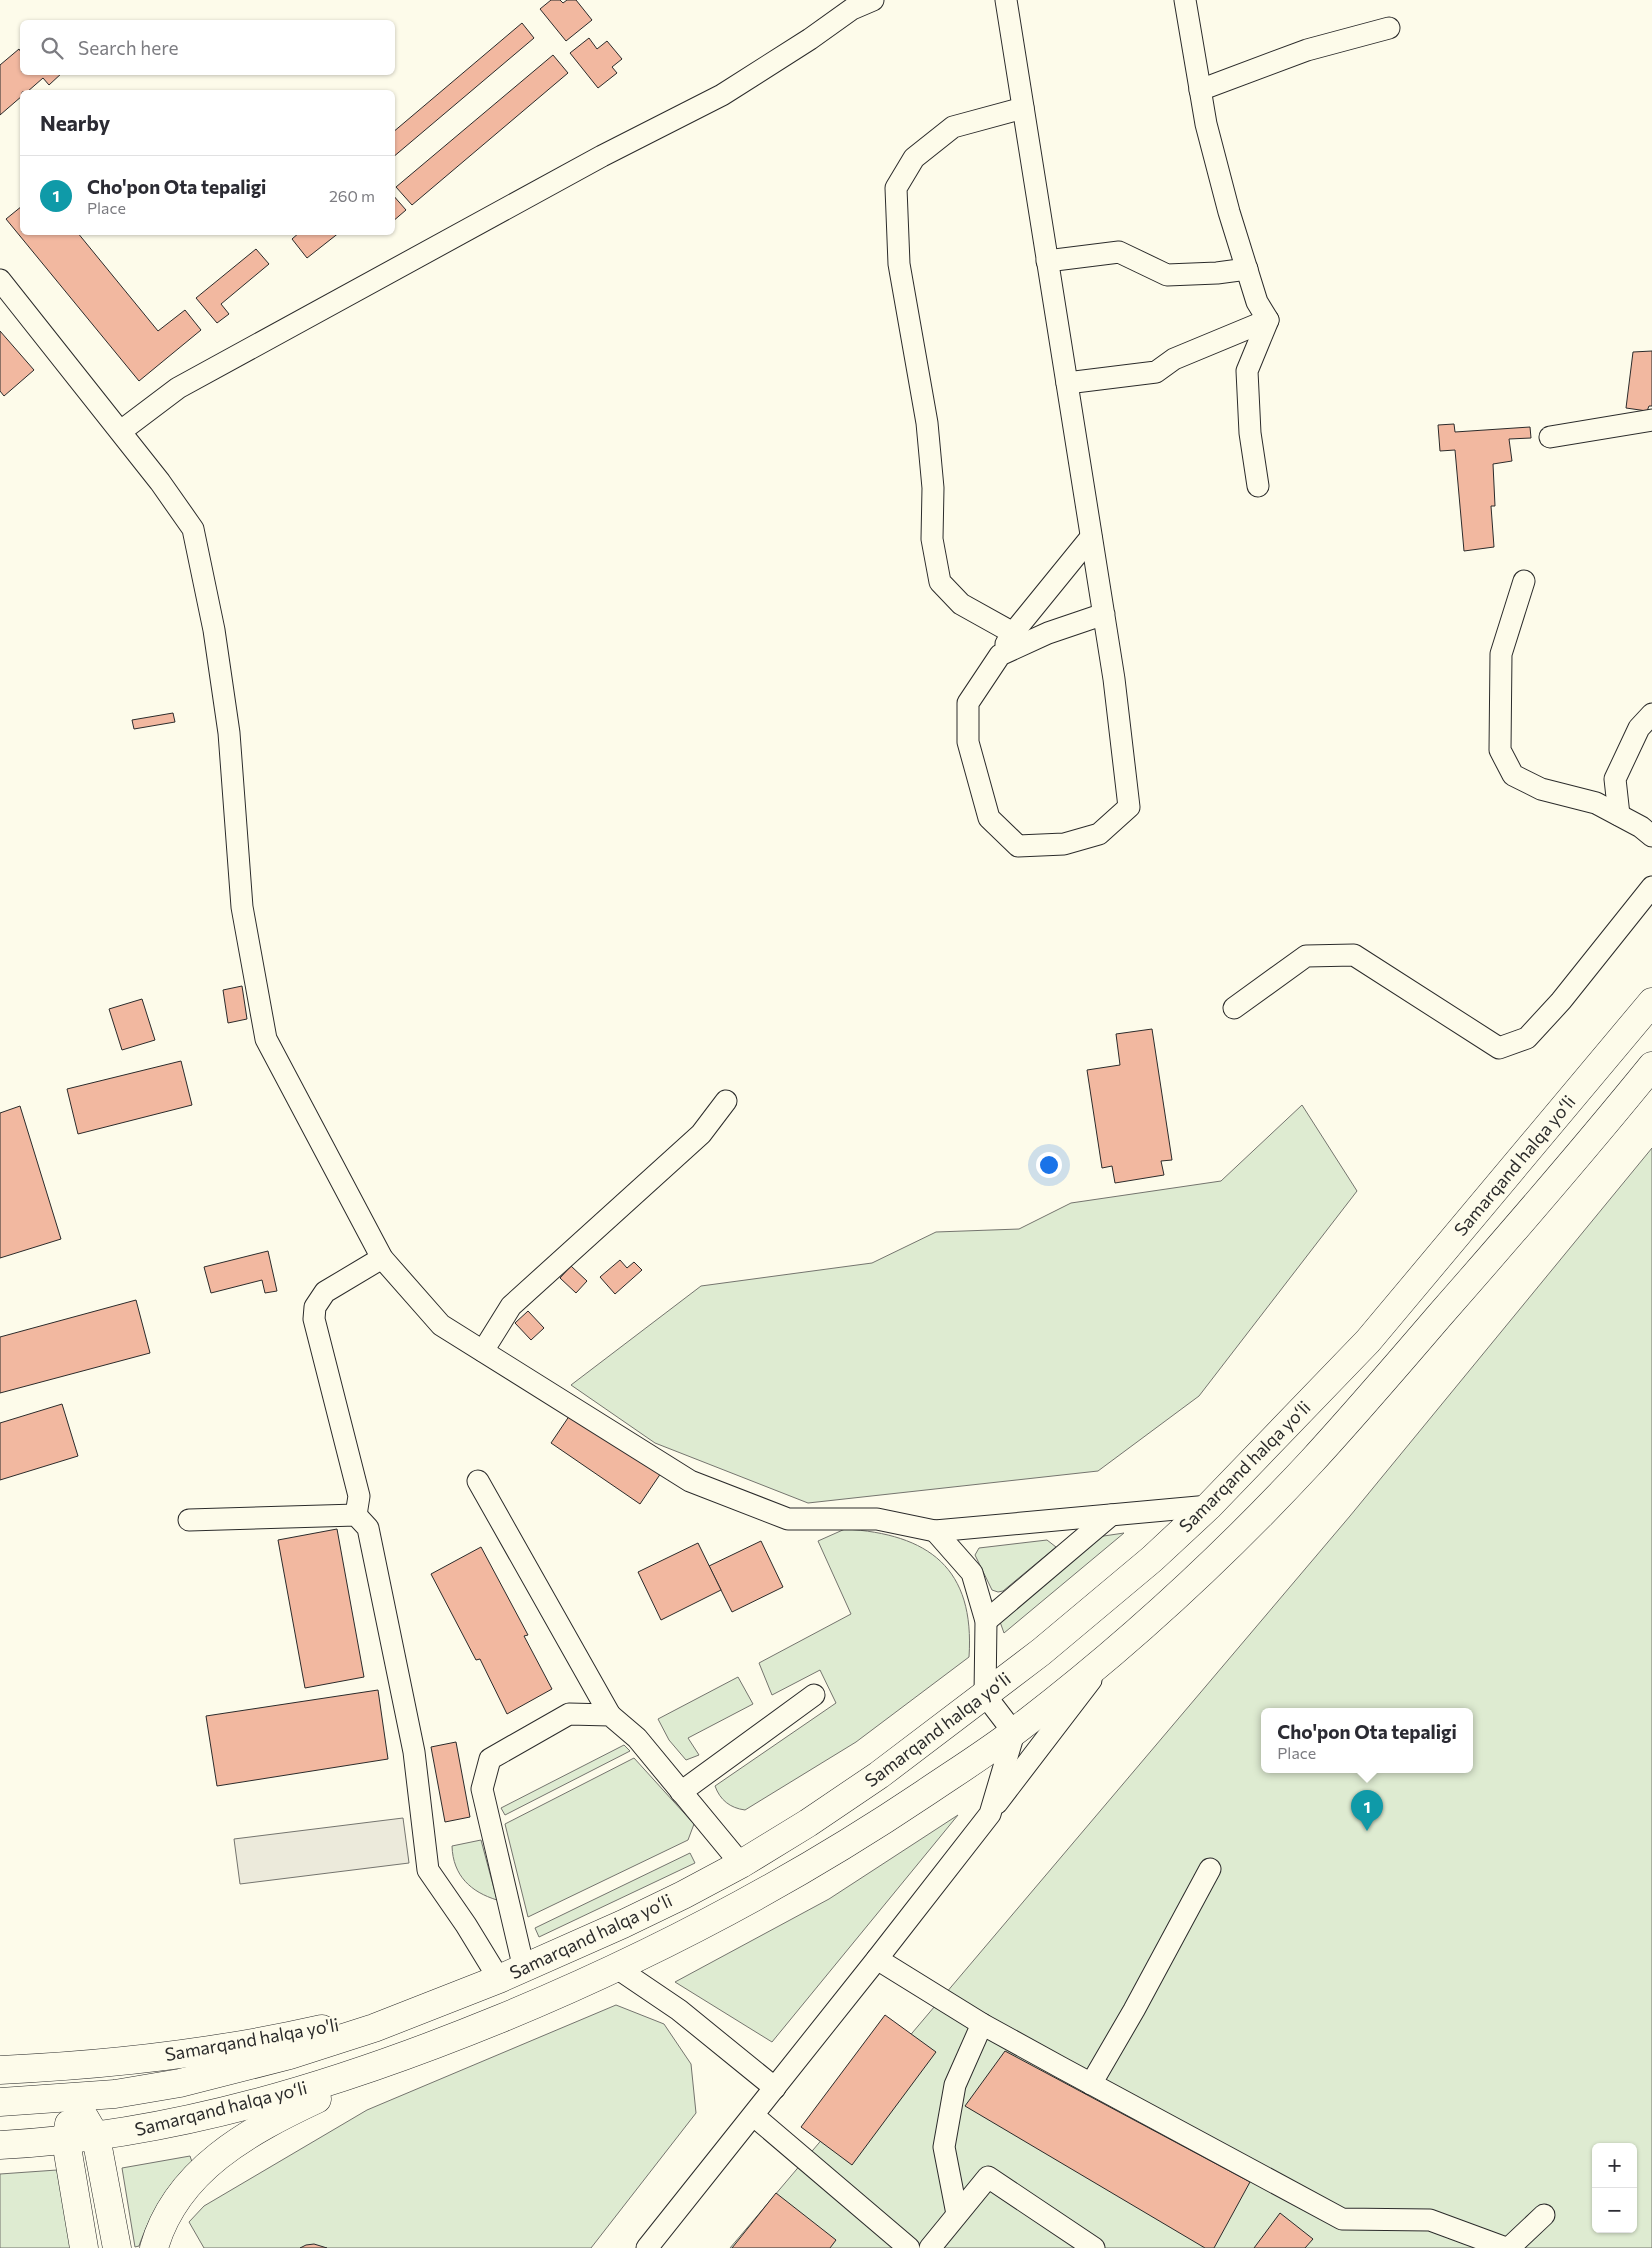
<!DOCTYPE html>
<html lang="en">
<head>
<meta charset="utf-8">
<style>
	:root { --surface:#fff; --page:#f7f7f7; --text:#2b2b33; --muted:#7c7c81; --line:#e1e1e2; --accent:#db2777 }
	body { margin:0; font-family:Commissioner,sans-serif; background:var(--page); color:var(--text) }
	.controls { position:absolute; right:15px; bottom:15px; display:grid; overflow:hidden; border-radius:8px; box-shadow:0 1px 4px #0004 }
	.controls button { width:45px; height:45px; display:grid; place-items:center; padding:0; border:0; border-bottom:1px solid var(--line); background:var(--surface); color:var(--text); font:25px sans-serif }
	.you { position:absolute; left:1048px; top:1164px; width:18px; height:18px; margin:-12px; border:4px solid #fff; border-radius:50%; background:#1a73e8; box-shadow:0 0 0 8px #1a73e833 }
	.badge { display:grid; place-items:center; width:32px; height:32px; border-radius:50%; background:var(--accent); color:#fff; font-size:16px; font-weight:700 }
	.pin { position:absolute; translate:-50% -41px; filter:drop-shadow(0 1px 2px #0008) }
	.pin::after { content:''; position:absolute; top:26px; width:18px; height:15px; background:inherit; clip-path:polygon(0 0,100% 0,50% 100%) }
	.popup { position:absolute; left:1261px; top:1708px; width:212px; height:65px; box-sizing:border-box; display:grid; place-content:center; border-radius:8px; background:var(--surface); filter:drop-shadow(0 1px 4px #0005); font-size:16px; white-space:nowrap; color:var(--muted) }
	.popup b { font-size:19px; color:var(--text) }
	.popup::after { content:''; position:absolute; left:50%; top:100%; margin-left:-10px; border:10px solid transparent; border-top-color:var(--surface) }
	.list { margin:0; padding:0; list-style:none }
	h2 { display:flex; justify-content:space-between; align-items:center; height:65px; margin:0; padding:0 20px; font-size:21px }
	h2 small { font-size:16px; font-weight:400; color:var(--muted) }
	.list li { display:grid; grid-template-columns:32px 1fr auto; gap:15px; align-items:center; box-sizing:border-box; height:80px; padding:0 20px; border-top:1px solid var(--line) }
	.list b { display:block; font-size:19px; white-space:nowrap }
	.list p { margin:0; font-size:16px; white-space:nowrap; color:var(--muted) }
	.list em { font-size:16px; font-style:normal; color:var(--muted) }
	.icon { flex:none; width:28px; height:28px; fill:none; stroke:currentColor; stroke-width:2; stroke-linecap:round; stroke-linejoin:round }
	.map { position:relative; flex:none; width:1652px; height:2248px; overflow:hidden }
	.search { position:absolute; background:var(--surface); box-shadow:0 1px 4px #0004; left:20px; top:20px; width:375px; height:55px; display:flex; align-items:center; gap:12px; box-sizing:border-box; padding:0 18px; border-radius:8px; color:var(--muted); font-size:19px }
	.panel { position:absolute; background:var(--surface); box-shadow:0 1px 4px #0004; left:20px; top:90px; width:375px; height:145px; border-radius:8px }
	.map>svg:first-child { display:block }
	.green { fill:#deebd1; stroke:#74746e; fill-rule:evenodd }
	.parking { fill:#eceadb; stroke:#74746e }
	.building { fill:#f2b8a0; stroke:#2b2b2b }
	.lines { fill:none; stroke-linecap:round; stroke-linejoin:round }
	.minor-casing { stroke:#2b2b2b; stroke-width:23 }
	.highway-casing { stroke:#2b2b2b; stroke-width:29 }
	.minor { stroke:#fdfbea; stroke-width:21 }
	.highway { stroke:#fdfbea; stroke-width:28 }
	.labels { text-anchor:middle; stroke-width:4; stroke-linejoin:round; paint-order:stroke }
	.street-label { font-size:18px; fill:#2b2b2b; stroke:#fdfbea }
</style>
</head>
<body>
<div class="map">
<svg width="1652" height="2248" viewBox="0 0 1652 2248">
	<rect width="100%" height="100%" fill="#fdfbea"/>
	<g class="green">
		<path d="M1302,1105l55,86 -158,205 -101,75 -290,32 -153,-60 -84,-58 130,-99 171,-23 64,-31 83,-3 52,-26 150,-22z"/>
		<path d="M1652,1148v1100h-922l620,-732zM1264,1712h206v58h-206zM1596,2147h37v82h-37z"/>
		<path d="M845,1529c84,5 130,39 124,128l-113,85 -111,68c-15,-2 -25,-10 -30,-24l121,-83 -16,-33 -48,25 -13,-32 92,-49 -33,-73z"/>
		<path d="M1124,1533l-120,100 -5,-14 98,-82z"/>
		<path d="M1047,1540l9,7 -53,44 -5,1 -6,-2 -17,-35 4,-7z"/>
		<path d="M738,1677l15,27 -65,34 11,17 -13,5 -17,-20 -11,-21z"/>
		<path d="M624,1745l6,6 -125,64 -4,-7z"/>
		<path d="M634,1758l60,66 -6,16 -160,77 -23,-93z"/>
		<path d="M958,1815l-186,227 -97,-60 154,-83z"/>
		<path d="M481,1840l16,60c-26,-8 -44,-24 -45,-54z"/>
		<path d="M690,1853l5,10 -156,74 -4,-9z"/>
		<path d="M616,2005l48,19 27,40 5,49 -105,135h-387l-15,-26 15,-16 163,-96z"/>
		<path d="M190,2156l2,6c-26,24 -41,50 -53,84l-4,1 -13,-79z"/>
		<path d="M57,2170l15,78h-72v-74z"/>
	</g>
	<path class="parking" d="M403,1818l6,45 -169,21 -6,-45z"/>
	<g class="building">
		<path d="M551,0h9l3,3 4,-3h9l16,20 -26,21 -26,-32z"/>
		<path d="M522,23l12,15 -142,120v-25z"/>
		<path d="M589,38l8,11 10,-8 15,18 -10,8 5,6 -19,15 -28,-35z"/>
		<path d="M19,49l3,5v18h41l-14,13 -6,-7 -16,14h-5v4l-22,19v-50z"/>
		<path d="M553,55l15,18 -156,132 -16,-18z"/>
		<path d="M392,194l14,16 -14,12z"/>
		<path d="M22,206v26h55l81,99 27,-21 16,20 -62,51 -133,-162z"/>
		<path d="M300,232h40l-33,26 -15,-19z"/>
		<path d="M256,249l13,15 -48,40 8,10 -12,9 -21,-25z"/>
		<path d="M0,331l34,39 -30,26 -4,-5z"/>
		<path d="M1652,351v55h-3l-2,5 -21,-3 7,-56z"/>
		<path d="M1454,424l1,8 75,-5 1,11 -22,1 3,22 -19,3 2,42h-4l3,41 -30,4 -9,-101 -15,1 -2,-26z"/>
		<path d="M173,713l2,9 -41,7 -2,-9z"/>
		<path d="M242,986l5,33 -19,4 -5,-33z"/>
		<path d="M142,999l13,41 -33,10 -13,-41z"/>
		<path d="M1152,1029l20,131 -11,1 3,14 -49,8 -3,-17 -10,2 -15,-98 33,-5 -4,-31z"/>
		<path d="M181,1061l11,44 -114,29 -11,-45z"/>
		<path d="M20,1106l41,133 -61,19v-145z"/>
		<path d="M268,1251l9,40 -12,2 -3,-13 -51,13 -7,-26z"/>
		<path d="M620,1260l7,8 7,-6 8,8 -27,24 -15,-17z"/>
		<path d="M571,1266l16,15 -11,12 -16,-15z"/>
		<path d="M136,1300l14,53 -150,40v-56z"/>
		<path d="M528,1311l16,17 -13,12 -16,-17z"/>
		<path d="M62,1404l16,52 -78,24v-57z"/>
		<path d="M572,1412l89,61 -21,31 -89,-61z"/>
		<path d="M337,1529l27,148 -59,11 -27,-148z"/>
		<path d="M761,1541l22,46 -51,25 -23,-46z"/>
		<path d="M698,1543l23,47 -60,30 -23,-48z"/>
		<path d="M481,1547l47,88 -4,1 28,53 -45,25 -27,-55 -4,1 -45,-86z"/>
		<path d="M378,1690l10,69 -171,27 -11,-70z"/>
		<path d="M456,1742l14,75 -25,5 -14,-75z"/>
		<path d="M885,2015l51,37 -84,113 -51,-38z"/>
		<path d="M1005,2051l245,131 -36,66h-9l-240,-142z"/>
		<path d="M776,2193l60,47 -6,8h-98z"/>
		<path d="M1280,2213l33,26 -8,9h-51z"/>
		<path d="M314,2244l13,4h-27l6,-3z"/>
	</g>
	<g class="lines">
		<defs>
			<g id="minor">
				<path d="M1006,0l108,679 15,128 -30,27 -35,10 -46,2 -29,-28 -21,-76v-39l32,-48 48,-22 56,-19"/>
				<path d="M1185,0l21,124 23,88 28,90 11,18 -21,51 3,62 8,53"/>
				<path d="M1200,90l107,-40 82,-22"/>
				<path d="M1047,261l72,-9 48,23 50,-2 30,-4"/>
				<path d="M0,280l160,202 33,47 21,101 15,103 13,174 24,132 116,219 59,67 249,156 98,38h89l58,12 274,-25"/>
				<path d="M1067,383l89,-11 18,-13 94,-39"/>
				<path d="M121,431l57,-43 424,-232 120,-61 88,-56 42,-30 21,-9"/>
				<path d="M1550,437l102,-17"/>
				<path d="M1524,581l-23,73 -1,96 13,25 28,14 55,14 45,24 11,9"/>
				<path d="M1013,633l-52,-29 -21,-22 -8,-43 1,-51 -6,-65 -28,-159 -3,-76 18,-30 39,-31 70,-19"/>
				<path d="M1006,644l7,-11 78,-96"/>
				<path d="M1619,815l-4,-36 24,-51 13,-14"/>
				<path d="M1234,1008l72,-52 48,-1 145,93 28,-10 34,-37 91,-114"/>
				<path d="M483,1351l28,-45 190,-172 25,-33"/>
				<path d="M478,1481l132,234"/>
				<path d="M356,1515l3,-19 -45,-177 1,-12 10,-15 57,-34"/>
				<path d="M189,1520l167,-5 12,13 46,224 14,118 38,55 33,54"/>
				<path d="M986,1621l125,-106"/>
				<path d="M681,1792l133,-97"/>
				<path d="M997,1803l94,-123"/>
				<path d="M877,1959l105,65 80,44 280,151 88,1 76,28"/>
				<path d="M617,1968l62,42 96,78"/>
				<path d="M524,1969l-42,-180 8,-30 79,-45 41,1 27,23 104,126"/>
				<path d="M1091,2084l43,-74 76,-141"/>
				<path d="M754,2116l155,132"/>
				<path d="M957,2214l-13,-67 11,-62 27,-61"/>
				<path d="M647,2248l230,-289 113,-145 24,-81 -29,-38 1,-74 -14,-48 -37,-42"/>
				<path d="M930,2248l58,-71 106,71"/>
				<path d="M1509,2248l35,-33"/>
			</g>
			<g id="highway">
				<path d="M0,2070c108,-5 216,-17 322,-41"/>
				<path d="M73,2098l23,39 21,111"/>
				<path d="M0,2102l115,-8 65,-11 110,-28 84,-27 125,-49 124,-55 60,-29 58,-31 67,-41 71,-48 162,-123 111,-93 57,-53 159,-165 284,-339"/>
				<path d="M69,2124l-3,17 18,107"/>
				<path d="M0,2145c175,-9 341,-61 502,-127 150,-62 289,-135 423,-225 31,-21 63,-41 93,-64 105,-80 204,-171 294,-268 44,-48 86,-97 128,-146 72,-82 143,-164 212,-249"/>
				<path d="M154,2248c22,-78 95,-117 163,-149"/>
			</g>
		</defs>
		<use href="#minor" class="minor-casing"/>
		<use href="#highway" class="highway-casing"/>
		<use href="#minor" class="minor"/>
		<use href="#highway" class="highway"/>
	</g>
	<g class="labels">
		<g class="street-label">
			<text transform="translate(1515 1166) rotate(-50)" y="6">Samarqand halqa yoʻli</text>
			<text transform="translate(1245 1467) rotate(-45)" y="6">Samarqand halqa yoʻli</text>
			<text transform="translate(938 1730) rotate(-37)" y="6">Samarqand halqa yoʻli</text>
			<text transform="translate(591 1937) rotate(-25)" y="6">Samarqand halqa yoʻli</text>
			<text transform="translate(252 2040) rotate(-10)" y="6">Samarqand halqa yo'li</text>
			<text transform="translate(221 2109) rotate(-14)" y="6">Samarqand halqa yoʻli</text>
		</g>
	</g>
</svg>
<div class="controls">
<button>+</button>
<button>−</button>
</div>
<div class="you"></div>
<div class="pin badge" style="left:1367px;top:1831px;background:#0f9aa8">1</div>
<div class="popup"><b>Cho'pon Ota tepaligi</b>Place</div>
<div class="search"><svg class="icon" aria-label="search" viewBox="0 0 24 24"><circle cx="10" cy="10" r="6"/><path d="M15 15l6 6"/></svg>Search here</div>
<section class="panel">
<h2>Nearby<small></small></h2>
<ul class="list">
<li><span class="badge" style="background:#0f9aa8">1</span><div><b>Cho'pon Ota tepaligi</b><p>Place</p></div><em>260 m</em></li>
</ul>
</section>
</div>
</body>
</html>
